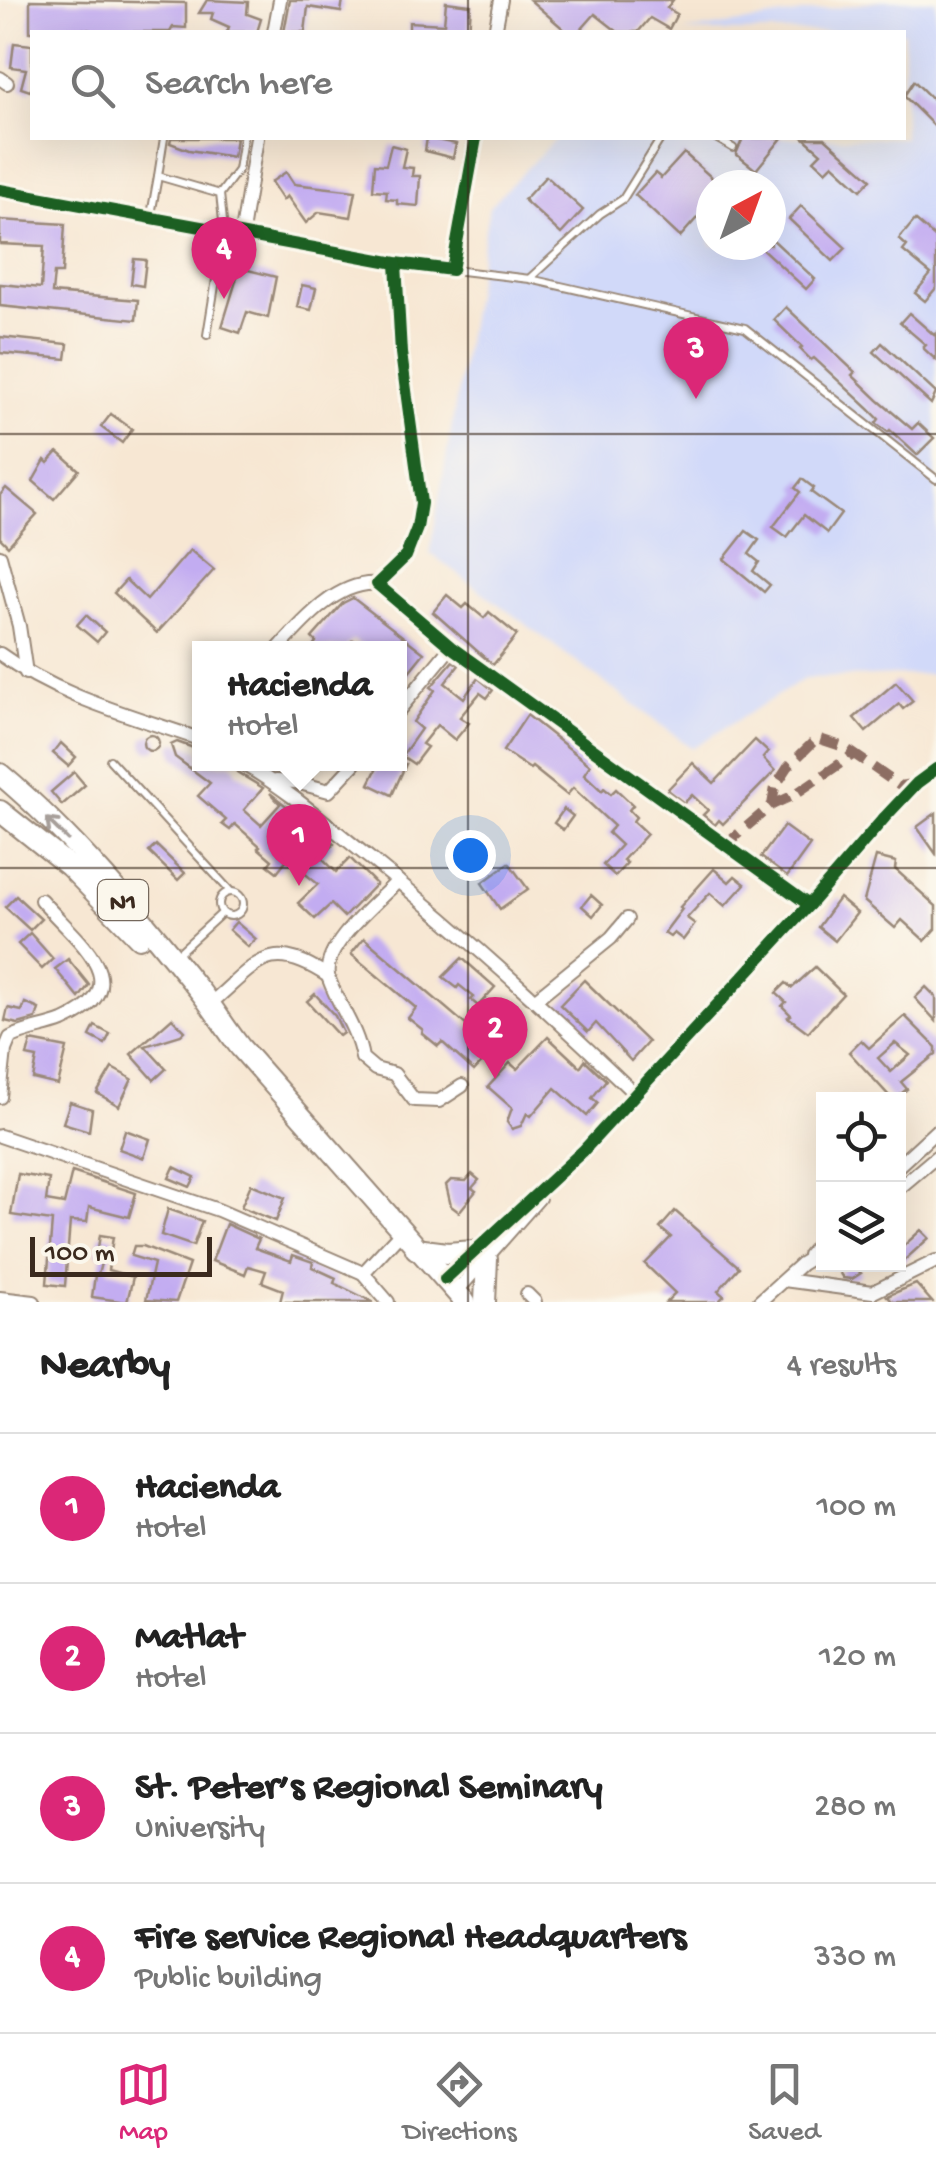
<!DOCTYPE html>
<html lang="en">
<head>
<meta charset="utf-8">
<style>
	:root { --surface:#fff; --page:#f6f6f6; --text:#222; --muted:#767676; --line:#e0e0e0; --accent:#db2777 }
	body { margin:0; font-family:"Gochi Hand",sans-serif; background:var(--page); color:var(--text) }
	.controls { position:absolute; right:30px; bottom:30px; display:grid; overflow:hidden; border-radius:0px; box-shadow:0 10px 40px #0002 }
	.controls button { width:90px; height:90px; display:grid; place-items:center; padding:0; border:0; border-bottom:2px solid var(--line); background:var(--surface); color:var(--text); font:50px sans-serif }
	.compass { position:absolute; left:696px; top:170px; width:90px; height:90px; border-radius:50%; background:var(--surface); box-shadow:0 10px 40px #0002; rotate:41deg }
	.scale { position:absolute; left:30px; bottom:25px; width:182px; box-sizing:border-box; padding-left:10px; border:5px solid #3b2a1e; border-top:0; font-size:28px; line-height:35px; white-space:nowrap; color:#3b2a1e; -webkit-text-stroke:8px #fbf7ec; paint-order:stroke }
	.you { position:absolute; left:470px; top:855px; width:35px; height:35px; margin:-25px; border:8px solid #fff; border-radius:50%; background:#1a73e8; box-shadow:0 0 0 15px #1a73e833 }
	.badge { display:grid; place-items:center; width:65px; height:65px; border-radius:50%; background:var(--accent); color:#fff; font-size:32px; font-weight:700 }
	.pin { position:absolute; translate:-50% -82px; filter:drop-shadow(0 2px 5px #0008) }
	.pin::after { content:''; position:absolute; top:52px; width:35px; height:30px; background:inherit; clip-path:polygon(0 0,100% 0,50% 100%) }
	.popup { position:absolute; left:192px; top:641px; width:215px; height:130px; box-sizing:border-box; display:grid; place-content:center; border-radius:0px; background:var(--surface); filter:drop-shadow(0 2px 8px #0005); font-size:32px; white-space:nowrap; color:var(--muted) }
	.popup b { font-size:38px; color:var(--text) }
	.popup::after { content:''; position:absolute; left:50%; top:100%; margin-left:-20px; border:20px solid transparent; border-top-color:var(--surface) }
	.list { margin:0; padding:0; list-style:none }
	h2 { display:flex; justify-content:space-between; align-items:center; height:130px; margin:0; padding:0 40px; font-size:42px }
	h2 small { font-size:32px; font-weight:400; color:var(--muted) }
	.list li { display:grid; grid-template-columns:65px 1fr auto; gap:30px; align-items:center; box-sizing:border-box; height:150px; padding:0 40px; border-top:2px solid var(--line) }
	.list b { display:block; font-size:38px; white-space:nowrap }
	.list p { margin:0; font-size:32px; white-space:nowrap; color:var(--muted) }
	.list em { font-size:32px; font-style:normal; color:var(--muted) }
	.icon { flex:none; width:55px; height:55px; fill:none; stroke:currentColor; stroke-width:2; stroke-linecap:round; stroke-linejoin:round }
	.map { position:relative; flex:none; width:936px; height:1302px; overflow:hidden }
	.search { position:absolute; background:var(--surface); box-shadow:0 10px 40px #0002; left:30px; right:30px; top:30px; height:110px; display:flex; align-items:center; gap:25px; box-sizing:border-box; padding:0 35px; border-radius:0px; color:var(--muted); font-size:38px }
	.sheet { height:730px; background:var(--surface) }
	nav { display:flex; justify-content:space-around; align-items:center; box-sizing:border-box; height:140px; border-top:2px solid var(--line); background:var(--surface); font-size:28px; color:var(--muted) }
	nav a { display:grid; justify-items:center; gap:5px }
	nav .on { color:var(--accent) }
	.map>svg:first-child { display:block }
	.built { fill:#d1d9f9; fill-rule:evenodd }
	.building { fill:#c2acf1; fill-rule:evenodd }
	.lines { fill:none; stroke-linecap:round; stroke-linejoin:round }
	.service-casing { stroke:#998878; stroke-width:10 }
	.minor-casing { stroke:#998878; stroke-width:16 }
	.trunk-casing { stroke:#998878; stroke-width:24 }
	.service { stroke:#fff; stroke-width:6 }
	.minor { stroke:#fff; stroke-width:12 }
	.trunk { stroke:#fff; stroke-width:20 }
	.quiet { stroke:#8d6e63; stroke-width:10; stroke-dasharray:20 10; stroke-linecap:butt }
	.cycleway-casing { stroke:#fbf7ec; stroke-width:19 }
	.cycleway { stroke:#1b5e20; stroke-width:12 }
	.oneway { stroke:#a79f9a }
	.grid { fill:none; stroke:#3b2a1e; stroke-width:2.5; stroke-opacity:0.55 }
	.labels { text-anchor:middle; stroke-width:8; stroke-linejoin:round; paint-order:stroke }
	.shield { fill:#fbf7ec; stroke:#75685c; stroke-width:2.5 }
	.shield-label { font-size:25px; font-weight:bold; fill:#3b2a1e }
</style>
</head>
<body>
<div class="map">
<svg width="936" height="1302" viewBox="0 0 936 1302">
	<rect width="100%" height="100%" fill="#fbf7ec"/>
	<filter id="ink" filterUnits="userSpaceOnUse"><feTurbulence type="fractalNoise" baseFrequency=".01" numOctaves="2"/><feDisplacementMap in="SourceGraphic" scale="20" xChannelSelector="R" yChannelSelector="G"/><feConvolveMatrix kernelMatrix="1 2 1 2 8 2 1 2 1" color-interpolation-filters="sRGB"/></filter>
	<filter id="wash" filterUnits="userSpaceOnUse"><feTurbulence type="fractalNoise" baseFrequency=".0048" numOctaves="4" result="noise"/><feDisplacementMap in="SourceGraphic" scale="40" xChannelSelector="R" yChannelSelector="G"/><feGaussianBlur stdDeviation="2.25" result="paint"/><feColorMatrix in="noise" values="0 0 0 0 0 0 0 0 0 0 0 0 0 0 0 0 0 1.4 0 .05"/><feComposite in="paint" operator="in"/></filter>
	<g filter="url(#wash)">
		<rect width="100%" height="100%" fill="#f7e7d3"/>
		<path class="built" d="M884,0h52v674l-130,4 -114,70 -262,-195 59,-346 67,-69h348v-106h-220zM711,185h60v60h-60z"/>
		<g id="blocks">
			<g class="building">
				<path d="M30,0l156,3v25l-13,-1 -3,5h-68l-18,-3v3h-54z"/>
				<path d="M207,0l41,2 -1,12 14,5 -4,13h-30l2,-5 -18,-8 2,-6h-14z"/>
				<path d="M290,0h53l-2,12 -33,-5 -3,25h-21z"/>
				<path d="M530,0h143l-6,8 10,6 -8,15 -19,-11 -12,14h-20l-23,-18 -16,18h-12z"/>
				<path d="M446,2l25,3 -2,27h-60v-10l35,2z"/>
				<path d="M14,43l18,2v43l-2,3 -9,-3 5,-19 -15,-2z"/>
				<path d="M914,81l17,17 5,-6v36l-32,-32z"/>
				<path d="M171,138h65l-3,19 -44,-7 -19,-7z"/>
				<path d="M427,138l29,6 -3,14 -28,-7z"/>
				<path d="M743,138h39l-26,32 -20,-16z"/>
				<path d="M804,138h21l46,41 -10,11 -28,-26 -7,7 -12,-11 7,-7z"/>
				<path d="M391,145l15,4 -4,18 11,1 -1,8h8l-2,30 -21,-2v-4l-11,-1 1,-8 -14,-1 2,-26 11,1z"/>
				<path d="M684,153l36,32h-9v22l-4,5 -3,-2 -24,27 -45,-42 20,-22 6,5z"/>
				<path d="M286,172l8,12 62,7 -5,26 -32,-5 -13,11 -19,-27 -4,4 -12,-18z"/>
				<path d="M546,176l37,34 -22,24 -37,-34z"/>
				<path d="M801,206l45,42 -13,13 -44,-42z"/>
				<path d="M0,220l65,4 -3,49h-8l-2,20 86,7 -2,20 -136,-14v-22l41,4 3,-42 -44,-2z"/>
				<path d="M915,220l21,18v50l-11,13 -10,-8 16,-19 -28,-23 4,-5 -8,-7z"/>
				<path d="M771,238l44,41 -9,10 -48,-44h13z"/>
				<path d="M134,259l12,1 -3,26 -12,-2z"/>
				<path d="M240,268l36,9 -8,41 -21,-6 -7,21 -18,-6z"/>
				<path d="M302,285l14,3 -5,22 -14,-3z"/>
				<path d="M786,307l69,65 -3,3 26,25 34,29 6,-6 16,15 -17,17 -27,-25 -2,2 -12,-9 3,-4 -10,-10 -55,-51 -3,2 -11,-11 2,-2 -28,-27z"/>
				<path d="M909,313l25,22 2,-2v27l-13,-12 3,-3 -26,-22z"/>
				<path d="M0,337l68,7 -2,15 -66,-6z"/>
				<path d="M882,343l54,50 -5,11 -57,-52z"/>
				<path d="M111,414l21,15 -10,14 -21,-16z"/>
				<path d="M58,452l21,18 -25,29 -21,-18 12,-21 3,3z"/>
				<path d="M802,479l12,9 -3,4 30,22 -14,19 -23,-18 -17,22 -14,-10 27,-35 -5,-4z"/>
				<path d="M6,488l31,26 -29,32 -8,-8v-43z"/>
				<path d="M746,531l13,9 -10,14 10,8 -6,9 17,14 -6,7 -40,-33z"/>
				<path d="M190,550l24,20 -57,63 -43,-40 12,-13 21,20z"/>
				<path d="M447,595l16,13 4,-4 17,14 5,-6 28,23 -24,30 -60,-53z"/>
				<path d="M353,598l71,55 -25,31v-36h-35l-11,-8 -8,8h-34l5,-6 -4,-4 31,-35z"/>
				<path d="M86,615l19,17 -8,10 -20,-17z"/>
				<path d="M453,661l6,4 -14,18 19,15 14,-20 15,12 -6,8 -7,-5 -20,24 9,6 -14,17 -18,-15 -15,19 5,3 -13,17 -12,-8 19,-27 -8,-7 22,-32 -4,-3z"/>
				<path d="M896,682l17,19 -10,8 -4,-5 -33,28 -12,-14z"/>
				<path d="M527,715l63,50 -6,9 18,17 2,-3 7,6 5,-5 17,16 -4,5 7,7 -3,4 14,13 -24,26 4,3 -12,13 -12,-11 18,-20 -13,-12 6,-7 -41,-38 -6,7 -35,-28 -2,2 -27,-18z"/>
				<circle cx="151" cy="743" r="8"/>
				<path d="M755,740l13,12 -5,6 12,13 -52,53 -4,-4 -4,5 -12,-10 5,-5 -16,-15 -8,8 -17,-13 26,-27 21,20z"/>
				<path d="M177,742l22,8v14h34l4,8 26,16 -19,22 17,15 19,-21 -10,-11 64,51 -12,14 14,14 14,-14 26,26 -32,33 -13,-13 -16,15 -17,-16 20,-19 -31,-25 -10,13 -9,-7 4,-5 -14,-12 2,-2 -25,-22 -5,6 -8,-6 4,-4 -28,-24 12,-13 -35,-26 -4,-12z"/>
				<path d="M61,743l15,14 -8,9 -15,-13z"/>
				<path d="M379,764h27l-14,31 -23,-11z"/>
				<path d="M74,772l11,13 -23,20 -11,-13z"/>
				<path d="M564,809l9,7 -10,14 -9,-7z"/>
				<path d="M936,813v41l-19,-27z"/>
				<path d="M784,826l26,19 -23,32 -26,-20z"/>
				<path d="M156,845l29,28 -7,7 -29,-28z"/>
				<path d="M876,857l20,5 -1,7 41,37v23l-11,12 -23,-21 -7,8 -31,-27z"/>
				<path d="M509,863l19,26 -28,20 -18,-26z"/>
				<path d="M714,869l15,13 6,-6 10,8 -20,22 -15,-13 -23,25 8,6 -12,16 -9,-7 -4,4 -6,-4 18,-24 -2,-2z"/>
				<path d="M591,895l11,10 -9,11 -11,-10z"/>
				<path d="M16,896l25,23 -11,11 -25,-23z"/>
				<path d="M839,898l18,15 -22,28 -17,-14z"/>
				<path d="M236,922l20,17 -8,8 -19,-17z"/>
				<path d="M30,933l23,26 -11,10 -24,-25z"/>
				<path d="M364,938l130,111 -20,22 -32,-29 -4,4 -16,-13 1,-3 -15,-12 8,-10 -65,-54z"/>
				<path d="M462,958l33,29 -17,19 -7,-6 3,-3 -15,-12 -2,3 -14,-11z"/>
				<path d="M68,959l21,26 -10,13 -24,-29z"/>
				<path d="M815,967l28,27 -35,38 -20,-15 3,-2 -9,-9 4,-4 -10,-9 10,-10 6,5z"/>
				<path d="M584,980l64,62 -17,19 -35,-38 -8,9 -28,-27z"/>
				<path d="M926,987l10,10v24l-21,-23z"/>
				<path d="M315,994l20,22 8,17 -4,3 -32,-35z"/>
				<path d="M25,1003l14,6 -3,10 -18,5 -13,-3 3,-13 14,3z"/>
				<path d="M905,1016l31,31v7l-35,28 6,7 -14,11 -44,-48 12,-12 8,8zM895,1043l15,12 -19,17 -13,-14z"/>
				<path d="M172,1018l13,13 -4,4 -36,11 21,23 -12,11 -23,-26z"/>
				<path d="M95,1026l15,8 -5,10 -15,-8z"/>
				<path d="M548,1037l32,30 5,-7 21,20 -14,18 6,5 -11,13 -32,-28 -24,28 -4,-3 -6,13 -9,3 -5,-7 5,-14 -24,-21 22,-24 7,6z"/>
				<path d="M31,1041l36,7 -9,37 -25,-6 4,-21 -10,-2z"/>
				<path d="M112,1068l20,11 -13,27 -22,-13z"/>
				<path d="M70,1102l22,7 -3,22 -26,-8z"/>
				<path d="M125,1130l25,9 -6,19 -25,-9z"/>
				<path d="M174,1167l21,10 -5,10 -21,-9z"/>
				<path d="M72,1172l64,21 -7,24 -40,-10 -2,15 -17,-1 -5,65 -18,-2 5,-63 -41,-6 7,-41 31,5 -3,22 18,3z"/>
				<path d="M472,1174l7,6 -7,8 4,3 -17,21 -8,-6 -5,-21 5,-5 15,1z"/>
				<path d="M251,1184l34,14 -9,23 -35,-14z"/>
				<path d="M168,1209l34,12 -9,25 -32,-11z"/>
				<path d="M675,1211l64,56 -21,24 6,5 -6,6h-52l9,-9 -30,-29 26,-27 -11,-9z"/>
				<path d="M226,1224l33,15 -4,9 36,13 2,-6 20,7 -1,5 24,11 -2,5 39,19h-93l3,-12 -21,-8 4,-11 -18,-5 -3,8 -33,-13z"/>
				<path d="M921,1230l8,8 -31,28v-15z"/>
				<path d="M100,1235l13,2 -5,33 25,7 -6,25 -35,-5 3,-22h3l5,-20 -6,-1z"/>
				<path d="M134,1246h9l46,18 -13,38 -30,-2 8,-37 -23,-7z"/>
				<path d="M851,1264l10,9 -9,6 -9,-1 -4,-6z"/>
				<path d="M916,1284l16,18h-39l-6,-6z"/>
			</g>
		</g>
	</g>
	<g filter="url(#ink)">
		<use href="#blocks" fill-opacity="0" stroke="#998878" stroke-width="2.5"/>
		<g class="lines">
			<defs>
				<g id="service">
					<path d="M716,138l17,10"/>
					<path d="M158,176l6,-38"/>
					<path d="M220,194l18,-24 5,-32"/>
					<path d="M151,215l7,-39 62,18 4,36 -17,105"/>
					<path d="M453,270l77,9 215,49 191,151"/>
					<path d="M530,278l70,-64 23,-15 38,-61"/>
					<path d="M110,760l121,132"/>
					<circle cx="231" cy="904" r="12"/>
					<path d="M174,957l48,-44"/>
				</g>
				<g id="minor">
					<path d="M274,32l6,-32"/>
					<path d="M495,32l6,-32"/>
					<path d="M0,78l7,5"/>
					<path d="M0,190l396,73 56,7 24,-132"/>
					<path d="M242,232l15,-94"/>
					<path d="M396,263l5,90 20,150 -4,25 -11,28 -29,28 74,63 358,258"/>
					<path d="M0,556l19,70 7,47"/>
					<path d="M279,648c24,-27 59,-67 98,-64"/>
					<path d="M0,654c59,43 130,61 199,85"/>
					<path d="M399,710l52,-63"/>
					<path d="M243,764c46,26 87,63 129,96 92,74 179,153 264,235"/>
					<path d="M275,781l21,1 33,9 25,-27"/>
					<path d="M398,881c-20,20 -80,68 -69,98 10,28 28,49 33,79l13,11 19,5 20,26 25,1 23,-15"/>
					<path d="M537,998l74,-60 16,-19"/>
					<path d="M210,1004c46,-39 58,-68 118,-28"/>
					<path d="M0,1097l5,-47 5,-12c16,-9 36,-10 53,-17 81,-36 10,-83 -22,-121"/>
					<path d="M0,1136l218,74 145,63 38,-41"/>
					<path d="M898,1166l38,-35"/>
					<path d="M898,1189l38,-32"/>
					<path d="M809,1255l15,-18"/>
					<path d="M363,1273l25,29"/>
					<path d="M445,1279l138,-128 226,-246 76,-88 32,-34 19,-14"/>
					<path d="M784,1280l89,12 63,-31"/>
					<path d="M456,1292l83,-94"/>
					<path d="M527,1294l8,8"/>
					<path d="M0,1298l34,4"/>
					<path d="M759,1302l42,-38 23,-14"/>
				</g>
				<g id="trunk">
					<path d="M0,774c74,62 139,141 199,216 15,19 27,39 41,57l225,255"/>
					<path d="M0,811l69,55 70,72"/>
					<path d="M416,1249l31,4 27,-2"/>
					<path d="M485,1302l2,-43"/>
				</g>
			</defs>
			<use href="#service" class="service-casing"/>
			<use href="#minor" class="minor-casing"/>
			<use href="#trunk" class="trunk-casing"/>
			<use href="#service" class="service"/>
			<use href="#minor" class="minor"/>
			<use href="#trunk" class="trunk"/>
			<g class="quiet">
				<path d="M772,805l22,-10 60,-41"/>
				<path d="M724,846l48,-41 3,-18 13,-20 29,-29 27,9 56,39 17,-3"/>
			</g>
			<defs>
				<g id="cycleway">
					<path d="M0,190l396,73 56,7 24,-132"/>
					<path d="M396,263l5,90 20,150 -4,25 -11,28 -29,28 74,63 358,258"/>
					<path d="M445,1279l138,-128 226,-246 76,-88 32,-34 19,-14"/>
				</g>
			</defs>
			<use href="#cycleway" class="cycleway-casing"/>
			<use href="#cycleway" class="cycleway"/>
		</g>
		<defs><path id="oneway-shaft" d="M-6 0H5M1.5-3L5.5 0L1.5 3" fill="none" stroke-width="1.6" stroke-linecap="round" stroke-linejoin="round" transform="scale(2.5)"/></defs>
		<use class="oneway" href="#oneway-shaft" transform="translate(57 829) rotate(-135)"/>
	</g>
	<path class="grid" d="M468,0v32M468,138v1164M0,434h936M0,868h936"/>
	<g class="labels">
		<rect class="shield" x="98" y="880" width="50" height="40" rx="8"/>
		<g class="shield-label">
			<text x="123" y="909">N1</text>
		</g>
	</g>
</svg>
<div class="controls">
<button><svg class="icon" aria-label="locate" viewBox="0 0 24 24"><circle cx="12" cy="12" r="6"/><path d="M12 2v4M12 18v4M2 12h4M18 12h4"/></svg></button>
<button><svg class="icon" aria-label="layers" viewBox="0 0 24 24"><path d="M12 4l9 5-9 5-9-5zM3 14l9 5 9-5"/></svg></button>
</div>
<svg class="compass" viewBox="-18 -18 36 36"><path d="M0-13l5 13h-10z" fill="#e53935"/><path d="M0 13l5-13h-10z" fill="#767676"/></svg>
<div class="scale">100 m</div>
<div class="you"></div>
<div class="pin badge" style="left:299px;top:886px">1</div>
<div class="popup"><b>Hacienda</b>Hotel</div>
<div class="pin badge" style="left:495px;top:1079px">2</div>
<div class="pin badge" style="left:696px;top:399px">3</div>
<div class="pin badge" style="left:224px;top:299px">4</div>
<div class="search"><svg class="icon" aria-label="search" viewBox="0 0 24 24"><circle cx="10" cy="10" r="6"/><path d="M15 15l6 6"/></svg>Search here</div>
</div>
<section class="sheet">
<h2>Nearby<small>4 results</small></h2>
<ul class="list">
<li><span class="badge">1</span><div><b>Hacienda</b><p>Hotel</p></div><em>100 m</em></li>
<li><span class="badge">2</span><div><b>Matlat</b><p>Hotel</p></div><em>120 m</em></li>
<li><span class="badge">3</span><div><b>St. Peter’s Regional Seminary</b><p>University</p></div><em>280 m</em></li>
<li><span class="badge">4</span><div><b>Fire service Regional Headquarters</b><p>Public building</p></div><em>330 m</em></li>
</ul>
</section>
<nav>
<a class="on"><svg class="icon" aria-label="map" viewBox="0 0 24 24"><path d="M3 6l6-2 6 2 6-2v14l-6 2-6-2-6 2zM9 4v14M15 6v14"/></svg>Map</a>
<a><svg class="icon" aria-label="directions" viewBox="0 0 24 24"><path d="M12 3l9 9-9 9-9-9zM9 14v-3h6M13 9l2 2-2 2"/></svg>Directions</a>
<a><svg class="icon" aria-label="saved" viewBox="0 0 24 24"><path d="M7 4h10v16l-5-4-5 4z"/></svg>Saved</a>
</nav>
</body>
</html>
